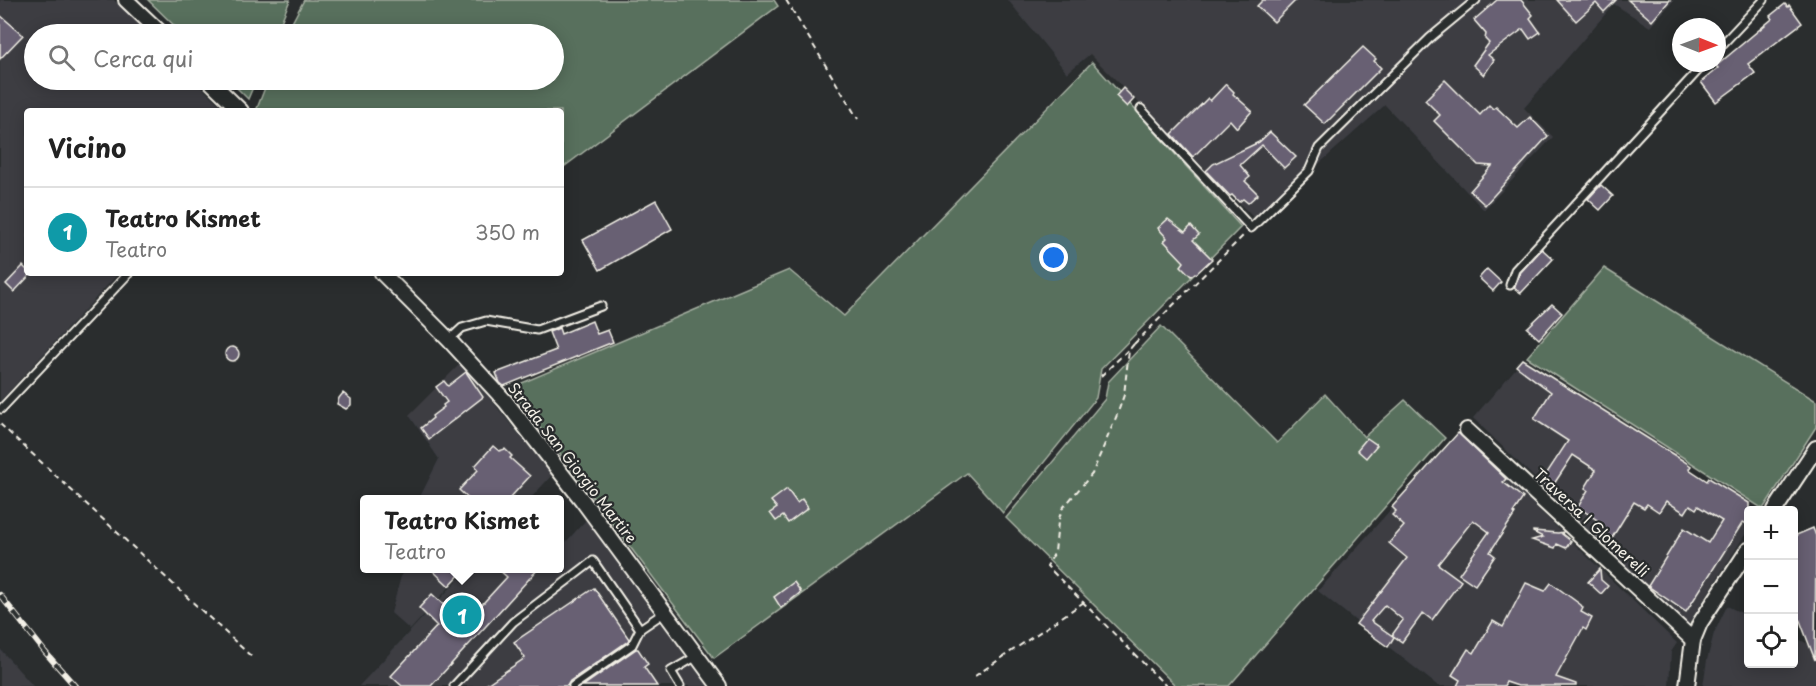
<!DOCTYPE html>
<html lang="it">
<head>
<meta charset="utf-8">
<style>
	:root { --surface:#fff; --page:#f2f2f2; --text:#222; --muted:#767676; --line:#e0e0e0; --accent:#0f766e }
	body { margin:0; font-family:"Playpen Sans",sans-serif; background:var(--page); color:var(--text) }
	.controls { position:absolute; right:18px; bottom:18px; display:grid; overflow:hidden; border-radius:6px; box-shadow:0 3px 15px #0003 }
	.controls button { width:54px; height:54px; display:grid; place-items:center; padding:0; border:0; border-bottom:2px solid var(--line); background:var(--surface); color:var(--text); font:30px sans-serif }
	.compass { position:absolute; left:1672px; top:18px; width:54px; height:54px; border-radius:50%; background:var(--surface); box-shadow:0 3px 15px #0003; rotate:91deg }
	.you { position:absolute; left:1054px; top:258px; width:21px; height:21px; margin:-15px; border:4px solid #fff; border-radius:50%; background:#1a73e8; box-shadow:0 0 0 9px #1a73e833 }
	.badge { display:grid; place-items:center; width:39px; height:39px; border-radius:50%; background:var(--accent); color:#fff; font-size:20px; font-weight:700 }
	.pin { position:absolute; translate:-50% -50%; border:3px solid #fff; box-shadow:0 2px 6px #0006 }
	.popup { position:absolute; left:360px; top:495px; width:204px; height:78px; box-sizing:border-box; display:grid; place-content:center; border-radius:6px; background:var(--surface); filter:drop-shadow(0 2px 4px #0005); font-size:20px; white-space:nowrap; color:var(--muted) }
	.popup b { font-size:22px; color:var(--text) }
	.popup::after { content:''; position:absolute; left:50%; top:100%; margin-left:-12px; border:12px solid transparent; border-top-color:var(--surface) }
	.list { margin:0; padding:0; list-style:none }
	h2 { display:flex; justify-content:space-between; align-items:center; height:78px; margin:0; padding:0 24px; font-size:26px }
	h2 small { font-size:20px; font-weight:400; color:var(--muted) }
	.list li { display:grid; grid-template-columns:39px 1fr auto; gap:18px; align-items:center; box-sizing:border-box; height:90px; padding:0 24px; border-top:2px solid var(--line) }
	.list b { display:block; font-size:22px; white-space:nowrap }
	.list p { margin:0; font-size:20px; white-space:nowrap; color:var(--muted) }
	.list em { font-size:20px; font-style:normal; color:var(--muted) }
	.icon { flex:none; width:33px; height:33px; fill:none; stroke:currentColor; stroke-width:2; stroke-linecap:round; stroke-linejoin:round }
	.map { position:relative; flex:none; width:1816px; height:686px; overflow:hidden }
	.search { position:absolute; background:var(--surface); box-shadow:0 3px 15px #0003; left:24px; top:24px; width:540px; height:66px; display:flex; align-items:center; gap:15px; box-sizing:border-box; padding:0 21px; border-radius:33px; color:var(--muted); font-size:22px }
	.panel { position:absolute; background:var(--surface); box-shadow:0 3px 15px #0003; left:24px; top:108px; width:540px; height:168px; border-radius:6px }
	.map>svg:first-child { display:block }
	.built { fill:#3c3d43 }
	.green { fill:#58705d; stroke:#a6b0a2; stroke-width:1.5 }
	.building { fill:#676173; stroke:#f4f1e8; stroke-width:1.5 }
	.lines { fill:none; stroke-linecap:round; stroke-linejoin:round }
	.lane-casing { stroke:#f4f1e8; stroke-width:11 }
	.street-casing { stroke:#f4f1e8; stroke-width:18 }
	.path { stroke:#f4f1e8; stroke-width:2; stroke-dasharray:6 4.5; stroke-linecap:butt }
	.lane { stroke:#2a2d2e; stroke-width:7 }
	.street { stroke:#2a2d2e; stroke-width:14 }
	.rail-casing { stroke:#f4f1e8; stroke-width:6 }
	.rail { stroke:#2a2d2e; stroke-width:4; stroke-dasharray:11; stroke-linecap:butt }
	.labels { text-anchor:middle; stroke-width:4.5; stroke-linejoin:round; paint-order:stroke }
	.street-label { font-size:15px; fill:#f4f1e8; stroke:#2a2d2e }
</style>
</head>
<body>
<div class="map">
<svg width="1816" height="686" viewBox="0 0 1816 686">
	<rect width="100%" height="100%" fill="#2a2d2e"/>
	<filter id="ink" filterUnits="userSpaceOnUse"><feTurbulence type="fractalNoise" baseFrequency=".0167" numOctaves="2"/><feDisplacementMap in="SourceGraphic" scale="12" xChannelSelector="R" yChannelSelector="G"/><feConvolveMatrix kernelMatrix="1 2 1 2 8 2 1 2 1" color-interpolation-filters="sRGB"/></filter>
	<g filter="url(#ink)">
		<g class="built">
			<path d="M0,0h114l35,34h-115v46h160l32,31h-199v162h92l-119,128z"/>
			<path d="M1008,0h666l-24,27 -36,-23 -90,104 29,29 -69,73 -99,-105 -129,115 -166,-166 -23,19z"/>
			<path d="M1523,360l226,150 -1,20 -61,96 -214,-208z"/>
			<path d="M461,363l91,112 -22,24h-111l20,-40 -30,-44z"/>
			<path d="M1459,433l218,210 -6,9 -2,34h-231l-120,-95z"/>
			<path d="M586,520l122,166h-349l109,-117 92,-1v-29l5,4z"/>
			<path d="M403,569h63l-56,61 -19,-17z"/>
			<path d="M1727,606l21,10v48h46v-27l22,11v38h-113l4,-26 7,-27z"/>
			<path d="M0,649l33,37h-33z"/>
		</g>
		<g class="green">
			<path d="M148,0h142l-14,34h-93z"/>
			<path d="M304,0h470l4,6 -217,163v-58h-305l12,-31h286v-46h-268z"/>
			<path d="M1092,62l149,165 -140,142 -5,29 -93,115 -36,-40 -253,185 -204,-270 279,-118 55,46z"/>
			<path d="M229,80h27l-8,19z"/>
			<path d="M1604,268l212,133v26l-53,82 -236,-152z"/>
			<path d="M1161,326l116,117 48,-49 39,43 41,-37 40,38 -216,248h-53l-170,-168 99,-119 3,-17z"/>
		</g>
		<g class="building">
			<path d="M1263,0h33l-22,22 -17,-16z"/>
			<path d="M1497,0h24l12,15 -3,3 10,14 -10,7 -7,-10 -35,26 6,5 -10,15 -11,-10 16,-22 -4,-4 1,-5 -12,-14z"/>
			<path d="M1557,0h59l-12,12 -8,-9 -20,18z"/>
			<path d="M1628,0h42l-18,21z"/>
			<path d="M1785,4l3,3 1,-2 13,18 -54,41 7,9 -39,29 -15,-20 17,-14 -2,-2 56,-47 -2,-3z"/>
			<path d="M0,15l23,20 -23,24z"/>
			<path d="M1363,47l13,12 -2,2 7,7 -56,56 -21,-19z"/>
			<path d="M1445,80l35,35 9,-10 4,4 3,-2 22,21 12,-11 18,19 -63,69 -15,-14 22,-25 -14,-1 -44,-44 6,-6 -15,-15z"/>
			<path d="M1226,84l8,8 -1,2 19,17 -15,17 -7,-8 -37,37 -21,-23 36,-36 2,3z"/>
			<path d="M1123,88l11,11 -7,8 -11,-11z"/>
			<path d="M1270,132l26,25 -12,11 -22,-23 -22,20 10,12 -5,4 13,13 -10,9 -5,-4 -4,3 -7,-7 -2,1 -24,-25 7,-7 46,-22z"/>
			<path d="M1601,185l12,11 -13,14 -12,-11z"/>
			<path d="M656,200l16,29 -72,41 -17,-30z"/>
			<path d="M1168,219l17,13 6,-6 8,9 -6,5 19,19 -16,15 -1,-1 -4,3 -10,-10 3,-4 -20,-21 3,-3 -9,-10z"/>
			<path d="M1542,249l11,10 -32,34 -7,-5 6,-15z"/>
			<path d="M23,266l4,4v3l4,1 -17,18 -8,-8z"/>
			<path d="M1487,269l14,13 -8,9 -14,-13z"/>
			<path d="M1552,304l10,9 -23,26 -12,-11z"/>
			<path d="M592,321l5,13 11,-4 5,12 -109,44 -4,-3 -4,-10 60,-23 -7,-18 10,-4 2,6z"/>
			<circle cx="232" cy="354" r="7"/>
			<path d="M1522,359l160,101 9,6 -2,3 18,12 2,-3 40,25v22l-6,-3 -57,90 -38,-26 36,-58 24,15 14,-22 -24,-15 -2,3 -6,-4 -5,8 -19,-12 -7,11 -12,-8 -3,4 -10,-6 -27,44 -14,-14 2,-4 -3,-2 5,-6 -19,-13 10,-17 -3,-2 11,-18 -23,-15 -23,35 -9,-8 27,-41 -34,-22 17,-27 -35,-26z"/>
			<path d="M466,372l17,25 -54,42 -8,-11 12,-10 -1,-2 12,-9 -1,-2 4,-3 -11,-15 8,-6 4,5z"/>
			<path d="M343,393l8,6v6l-5,4 -9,-5 2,-6z"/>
			<path d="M1458,433l48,46 -3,3 20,16 -10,15 2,1 -25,38 5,4 -20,29 -16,-11 30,-42 -16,-12 -35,44 23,17 -29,39 -9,-7 -21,29 -10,-7 11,-15 -18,-15 -14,16 23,16 -6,10 -32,-23 51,-66 -18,-15 15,-17 -12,-11 4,-4 -4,-4z"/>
			<path d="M1367,438l10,7 -11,13 -9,-8z"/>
			<path d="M493,446l6,5 6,-2 7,7 -2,2 20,18 -22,24h-38l-11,-10 19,-20 -3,-4z"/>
			<path d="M787,489l10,14 5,-4 6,9 -20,15 -5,-7 -7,5 -6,-8 7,-5 -6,-7z"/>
			<path d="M1813,528l3,8 -1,124 -21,-55v-69z"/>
			<path d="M1533,531l25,2 5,-1 -1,2 9,7 -5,7 -9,-4 -2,4 -23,-8 11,-3 -10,-5z"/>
			<path d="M430,568h36l-17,18z"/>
			<path d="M497,568h42l-108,118h-29l-11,-10 46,-50 -18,-18 13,-14 32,30 43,-47z"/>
			<path d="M1600,569l1,11 7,6 -7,8 -13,-12z"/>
			<path d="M794,582l7,10 -20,16 -7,-11z"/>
			<path d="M1526,583l19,8 6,-8 30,22 2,3 -2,4 11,6 -6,12 -3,-2 -27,49 20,7v2h-58l-12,-4 -2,4h-47l3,-6 -8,-5 16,-26 6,4 19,-32 10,6z"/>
			<path d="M594,588l35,51 -1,2 -58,40 -3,5h-83l41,-28 -11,-16z"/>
			<path d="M636,649h2l10,15 -4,3 13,19h-74z"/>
		</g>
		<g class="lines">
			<defs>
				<g id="lane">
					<path d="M1717,50l47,-50"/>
					<path d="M1141,109l110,119 58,-57 10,-23 111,-110 46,-38"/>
					<path d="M1510,285l5,-15 190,-207"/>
					<path d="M449,340l13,-12 24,-7 51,9 64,-24"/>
					<path d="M1,409l128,-136"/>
					<path d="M454,686l59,-64 80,-61 47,68"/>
					<path d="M573,686l59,-41 8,-16 25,-17"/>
					<path d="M680,686l-9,-15 26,-15"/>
				</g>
				<g id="street">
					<path d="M126,0l36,34"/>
					<path d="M209,80l32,31"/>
					<path d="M382,273l67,67 57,62 76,98 137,186"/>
					<path d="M1467,430l226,210"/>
					<path d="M1775,510l41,-62"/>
					<path d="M1687,686l6,-46 7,-17 48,-73"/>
				</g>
			</defs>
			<use href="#lane" class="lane-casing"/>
			<use href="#street" class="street-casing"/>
			<g class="path">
				<path d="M786,0l72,119"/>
				<path d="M1134,344l-5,6 -5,45 -7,20 -25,59 -30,35 -4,13 -3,30 -8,14 119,120"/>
				<path d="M1134,344l111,-110"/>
				<path d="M1101,376l27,-26"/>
				<path d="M0,424l253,234"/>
				<path d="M560,526l2,-3"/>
				<path d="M975,676l109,-74"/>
			</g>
			<use href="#lane" class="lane"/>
			<use href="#street" class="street"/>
			<defs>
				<path id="rail" d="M0,595l45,57 30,34"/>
			</defs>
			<use href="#rail" class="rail-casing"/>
			<use href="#rail" class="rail"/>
		</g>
	</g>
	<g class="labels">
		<g class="street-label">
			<text transform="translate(572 463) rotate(52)" y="5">Strada San Giorgio Martire</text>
			<text transform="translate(1591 523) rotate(43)" y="5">Traversa I Glomerelli</text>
		</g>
	</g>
</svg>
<div class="controls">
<button>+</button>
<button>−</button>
<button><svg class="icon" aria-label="locate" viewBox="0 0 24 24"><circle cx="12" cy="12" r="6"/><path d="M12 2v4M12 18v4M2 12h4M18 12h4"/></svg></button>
</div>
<svg class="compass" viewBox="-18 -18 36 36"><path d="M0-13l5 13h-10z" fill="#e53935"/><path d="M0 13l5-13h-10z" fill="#767676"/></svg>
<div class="you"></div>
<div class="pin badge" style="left:462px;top:615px;background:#0f9aa8">1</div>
<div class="popup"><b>Teatro Kismet</b>Teatro</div>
<div class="search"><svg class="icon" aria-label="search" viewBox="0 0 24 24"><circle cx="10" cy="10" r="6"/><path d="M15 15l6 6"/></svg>Cerca qui</div>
<section class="panel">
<h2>Vicino<small></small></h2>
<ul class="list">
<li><span class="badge" style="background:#0f9aa8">1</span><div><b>Teatro Kismet</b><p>Teatro</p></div><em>350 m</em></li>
</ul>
</section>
</div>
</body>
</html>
